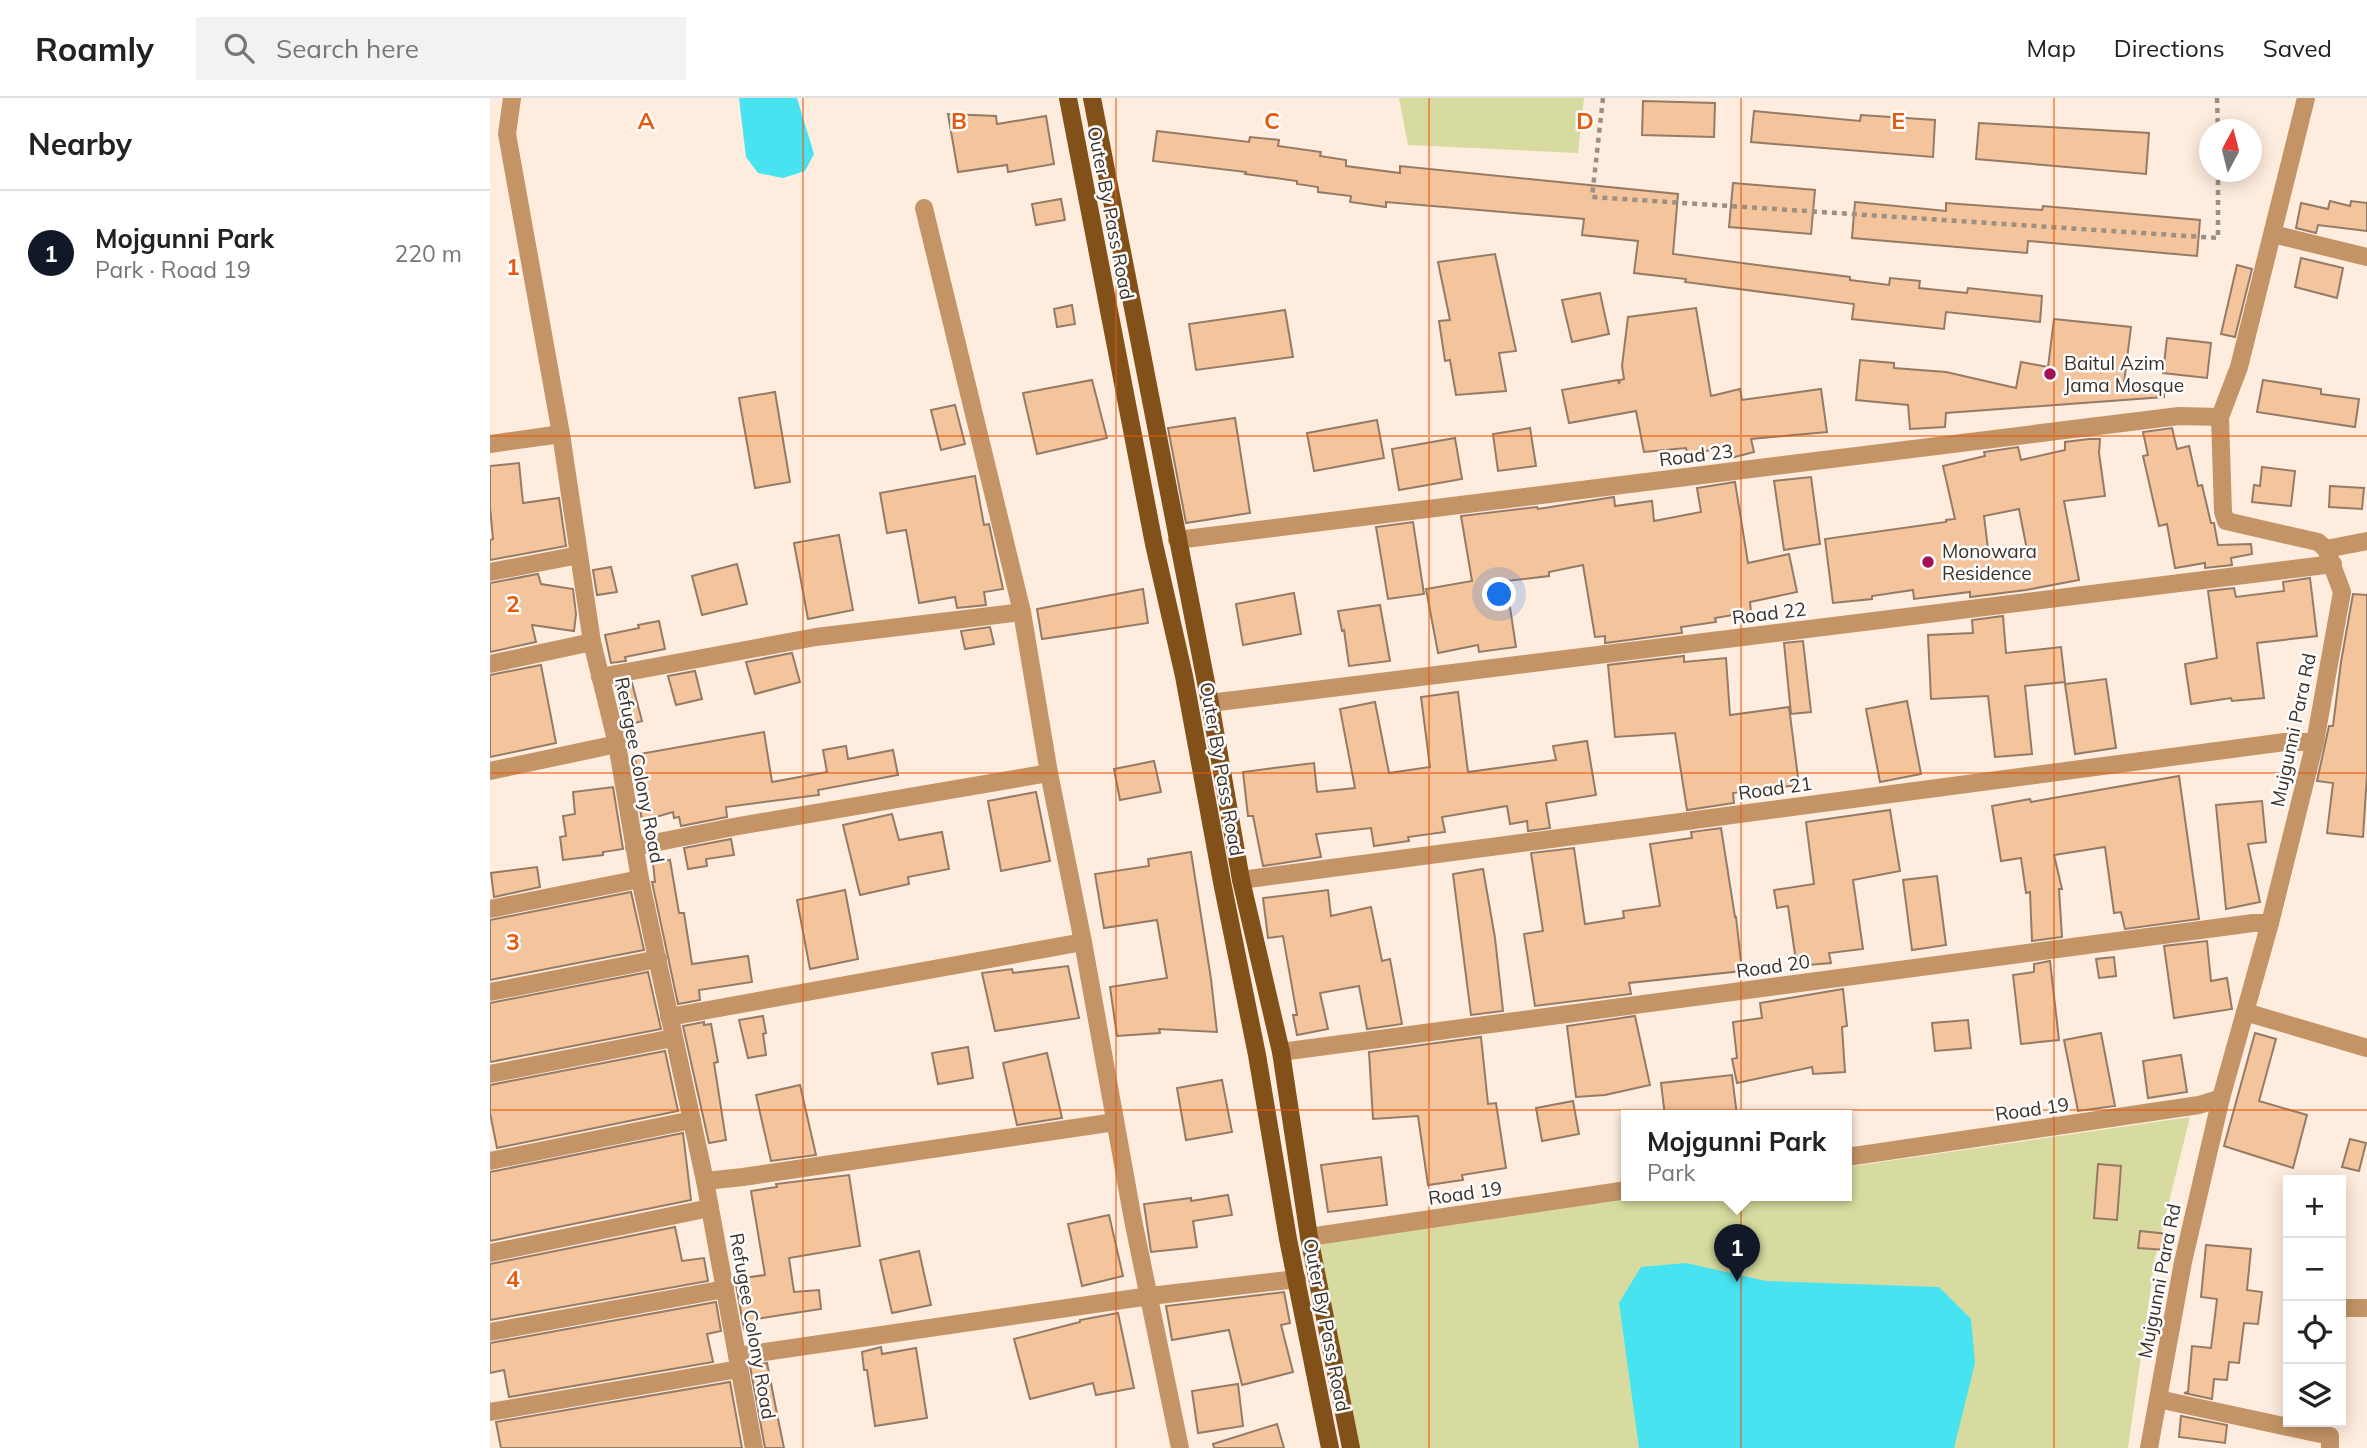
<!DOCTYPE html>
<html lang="en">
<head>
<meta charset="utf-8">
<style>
	:root { --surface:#fff; --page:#f2f2f2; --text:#222; --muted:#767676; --line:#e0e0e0; --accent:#111827 }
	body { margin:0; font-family:Mulish,sans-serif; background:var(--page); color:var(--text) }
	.controls { position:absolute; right:21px; bottom:21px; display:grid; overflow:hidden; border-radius:0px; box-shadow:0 4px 18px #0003 }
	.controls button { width:63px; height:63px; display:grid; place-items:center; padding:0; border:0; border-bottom:2px solid var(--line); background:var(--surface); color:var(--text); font:35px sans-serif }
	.compass { position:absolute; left:1709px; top:21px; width:63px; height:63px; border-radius:50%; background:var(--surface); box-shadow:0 4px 18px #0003; rotate:7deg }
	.you { position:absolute; left:1010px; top:497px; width:24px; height:24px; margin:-18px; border:5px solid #fff; border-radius:50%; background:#1a73e8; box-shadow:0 0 0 10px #1a73e833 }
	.badge { display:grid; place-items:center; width:46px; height:46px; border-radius:50%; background:var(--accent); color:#fff; font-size:23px; font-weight:700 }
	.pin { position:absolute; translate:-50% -58px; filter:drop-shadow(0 2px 4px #0008) }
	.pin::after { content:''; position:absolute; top:37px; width:24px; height:21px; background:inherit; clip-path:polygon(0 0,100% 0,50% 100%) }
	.popup { position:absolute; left:1131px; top:1012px; width:231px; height:91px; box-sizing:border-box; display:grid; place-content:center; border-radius:0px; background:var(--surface); filter:drop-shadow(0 2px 5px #0005); font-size:23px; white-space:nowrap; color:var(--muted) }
	.popup b { font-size:26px; color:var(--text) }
	.popup::after { content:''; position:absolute; left:50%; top:100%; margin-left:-14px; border:14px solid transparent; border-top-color:var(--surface) }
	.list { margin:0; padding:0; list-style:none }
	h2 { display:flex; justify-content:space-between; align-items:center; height:91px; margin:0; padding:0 28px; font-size:30px }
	h2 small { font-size:23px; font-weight:400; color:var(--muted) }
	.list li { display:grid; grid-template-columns:46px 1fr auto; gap:21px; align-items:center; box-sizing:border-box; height:126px; padding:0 28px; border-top:2px solid var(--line) }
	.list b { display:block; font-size:26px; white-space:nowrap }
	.list p { margin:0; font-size:23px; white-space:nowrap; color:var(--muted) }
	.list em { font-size:23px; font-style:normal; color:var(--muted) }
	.icon { flex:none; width:38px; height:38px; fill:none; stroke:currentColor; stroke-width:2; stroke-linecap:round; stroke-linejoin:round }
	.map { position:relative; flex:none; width:1877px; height:1350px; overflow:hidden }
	header { display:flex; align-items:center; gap:42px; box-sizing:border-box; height:98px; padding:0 35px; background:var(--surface); border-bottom:2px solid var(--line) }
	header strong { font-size:33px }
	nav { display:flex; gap:38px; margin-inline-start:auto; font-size:24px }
	.search { width:490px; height:63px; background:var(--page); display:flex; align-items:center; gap:18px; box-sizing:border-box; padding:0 24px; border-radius:0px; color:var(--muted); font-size:26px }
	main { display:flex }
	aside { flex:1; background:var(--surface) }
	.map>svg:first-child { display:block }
	.green { fill:#d7db9f }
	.water { fill:#48e3f0 }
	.building { fill:#f4c49c; stroke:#957b66; stroke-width:2; fill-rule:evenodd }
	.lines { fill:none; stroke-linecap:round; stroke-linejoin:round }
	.path { stroke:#9e8f83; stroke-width:4.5; stroke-dasharray:5 5; stroke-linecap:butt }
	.minor { stroke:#c49467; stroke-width:18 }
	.major { stroke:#825019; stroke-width:18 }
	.grid { fill:none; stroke:#e8590c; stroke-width:2; stroke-opacity:0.55 }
	.poi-dot { fill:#a21055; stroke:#fdfdfd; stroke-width:2.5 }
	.labels { text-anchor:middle; stroke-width:5; stroke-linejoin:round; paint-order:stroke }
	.street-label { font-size:19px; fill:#3c3128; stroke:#fdfdfd }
	.poi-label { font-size:19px; fill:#3c3128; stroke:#fdfdfd; text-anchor:start }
	.grid-label { font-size:23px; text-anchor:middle; font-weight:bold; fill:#e8590c; stroke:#fdfdfd; stroke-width:5; stroke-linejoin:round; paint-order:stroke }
</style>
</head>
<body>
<header>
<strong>Roamly</strong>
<div class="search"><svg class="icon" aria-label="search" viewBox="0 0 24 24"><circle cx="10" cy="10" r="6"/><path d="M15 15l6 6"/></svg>Search here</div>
<nav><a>Map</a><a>Directions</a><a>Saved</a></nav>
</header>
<main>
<aside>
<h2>Nearby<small></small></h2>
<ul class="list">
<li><span class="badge">1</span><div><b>Mojgunni Park</b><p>Park · Road 19</p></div><em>220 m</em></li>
</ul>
</aside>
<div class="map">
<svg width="1877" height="1350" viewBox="0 0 1877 1350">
	<rect width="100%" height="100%" fill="#feecde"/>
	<g class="green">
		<path d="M909,0h185l-6,55 -170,-8z"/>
		<path d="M1700,1019l-35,141 -27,190h-772l-40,-204 331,-48h200v-29z"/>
	</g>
	<g class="water">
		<path d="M249,0h58l17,56 -9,17 -22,7 -25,-5 -12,-16z"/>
		<path d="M1196,1165l80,18 173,6 32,32 4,44 -21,85h-315l-20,-145 22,-36z"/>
	</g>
	<g class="building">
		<path d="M1153,3l72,2 -1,34 -72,-2z"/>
		<path d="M1264,13l106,10 1,-6 74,5 -2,37 -182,-15z"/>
		<path d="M458,16l48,2 1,8 49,-8 8,48 -46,8 -1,-7 -49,7z"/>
		<path d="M1489,25l170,10 -3,41 -170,-15z"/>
		<path d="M667,33l92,11 1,-5 29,3 -1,6 43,6 -1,4 26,4v6l54,7v-7l278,28 -5,60 177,23v3l39,5 1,-7 30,3 -1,7 48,5 1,-5 74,8 -2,26 -94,-10 -2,17 -92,-10 2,-15 -169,-22 1,-3 -52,-6 4,-32 -56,-6 2,-16 -198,-17v5l-36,-5 1,-6 -33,-4v-5l-21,-3v-3l-52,-7 1,-2 -93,-11z"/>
		<path d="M1243,85l82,7 -4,44 -82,-7z"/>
		<path d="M571,101l4,21 -29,5 -4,-21z"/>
		<path d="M1840,103l20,5 1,-5 16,2v28l-49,-6 -2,8 -20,-5 5,-25 27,6z"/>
		<path d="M1365,104l91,9v-8l96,7 1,-4 157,14 -3,36 -169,-15 -1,12 -175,-15z"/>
		<path d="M1005,156l21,97 -17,2 7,38 -50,4 -6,-35 -5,1 -6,-40 11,-1 -12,-58z"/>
		<path d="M1811,160l42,10 -6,30 -42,-11z"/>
		<path d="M1747,167l15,4 -17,68 -14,-3z"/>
		<path d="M1110,195l9,41 -37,8 -10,-42z"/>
		<path d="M582,207l3,19 -18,3 -3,-18z"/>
		<path d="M1206,210l15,88 29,-7 2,11 79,-11 6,43 -76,7 3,13 -27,7 -3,-12 -36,8 -2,-7 -42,4 -8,-41 -67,12 -7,-33 56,-10 1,4 1,-4 4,-1 -2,-13 6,-49z"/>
		<path d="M795,212l8,47 -97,13 -7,-46z"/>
		<path d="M1564,221l77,8 -7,56 40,9v5l-218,16 -1,14 -35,2 -2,-24 -52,-5 4,-40 34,3v5l52,4 70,16 5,-26 27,5z"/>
		<path d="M1677,240l44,5 -4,35 -44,-5z"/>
		<path d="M602,282l15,58 -70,16 -14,-61z"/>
		<path d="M1773,282l58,9v5l38,5 -4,28 -98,-15z"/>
		<path d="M285,294l15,90 -35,6 -16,-90z"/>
		<path d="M465,307l10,39 -24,6 -10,-40z"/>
		<path d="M745,320l15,95 -64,10 -18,-95z"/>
		<path d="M887,322l7,38 -70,13 -7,-38z"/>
		<path d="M1040,330l6,38 -38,5 -5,-37z"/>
		<path d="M1682,330l5,21 12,-3 9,40 4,-1 9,38h3l4,22 33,-1 1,10 -21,4 1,7 -27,3v-5l-30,5 -8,-44 -8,2 -16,-70 5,-1 -5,-23z"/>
		<path d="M965,340l7,41 -63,11 -7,-41z"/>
		<path d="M1599,341h11l-1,14 6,43 -41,5 15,79 -53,10 -56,7v-5l-56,7 -1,-9 -41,6v3l-39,4 -8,-64 121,-17v-2l9,-1 -12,-53 42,-10 -1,-4 34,-5 3,13 44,-10v-8zM1529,411l8,41 -38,7 -5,-41z"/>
		<path d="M29,365l4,40 36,-5 7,48 -76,14v-20l3,-1 -3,-32v-41z"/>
		<path d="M1772,369l33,4 -4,35 -39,-4 2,-17 6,1z"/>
		<path d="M485,378l9,49 5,-1 14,65 -19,3 2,13 -29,3 -2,-11 -36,6 -13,-73 -19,3 -7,-40z"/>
		<path d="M1321,379l9,67 -36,6 -10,-69z"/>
		<path d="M1245,384l13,81 41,-9 8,38 -47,10 1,10 -36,6 1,4 -35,5 1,6 -77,10v-7l-10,1 -12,-72 -34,7v4l-43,5 10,66 -37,5 -1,-7 -40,8 -12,-64 46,-8 -11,-65 76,-9 1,2 76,-12 1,9 37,-5 2,20 47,-9 -4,-24z"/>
		<path d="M1840,388l34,2 -2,21 -33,-2z"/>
		<path d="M923,424l11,72 -36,5 -12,-72z"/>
		<path d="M349,437l14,75 -45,9 -14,-76z"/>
		<path d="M247,466l10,40 -45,11 -10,-39z"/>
		<path d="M121,469l6,25 -20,3 -4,-25z"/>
		<path d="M48,476l3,10 32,5 3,25 -2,17 -42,-6 4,17 -46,10v-69z"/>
		<path d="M1820,480l7,58 -60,7 7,55 -32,3 -1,-3 -40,6 -6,-40 32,-6 -9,-67 26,-3 2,9 48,-6 -1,-9z"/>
		<path d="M653,491l5,34 -106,16 -5,-30z"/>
		<path d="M804,495l7,41 -58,11 -7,-41z"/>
		<path d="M1863,496l14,1v180l-4,62 -36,-4 6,-50 -16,-2 12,-55h4l8,-64z"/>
		<path d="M890,507l10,56 -41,5 -5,-36 -2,1 -4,-20z"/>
		<path d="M1513,518l3,37 55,-6 4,35 -40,4 7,68 -37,3 -7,-61 -57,3 -3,-64 45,-2 -1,-13z"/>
		<path d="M169,523l6,28 -40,8 1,4 -15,2 -6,-28 34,-7 -1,-3z"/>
		<path d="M500,529l4,17 -29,5 -4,-18z"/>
		<path d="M1313,543l8,71 -20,2 -7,-71z"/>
		<path d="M302,555l8,29 -45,12 -9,-32z"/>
		<path d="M1194,558v6l42,-4 4,57 59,-8 10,78 -66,8 1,10 -47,7 -12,-77 -60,4 -7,-72z"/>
		<path d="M51,567l15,78 -66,14v-82z"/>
		<path d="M205,573l7,28 -26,6 -8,-29z"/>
		<path d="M1616,581l10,69 -41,6 -10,-70z"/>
		<path d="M142,585l10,38 -18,5 -8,-40z"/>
		<path d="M968,594l10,80 88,-12 -3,-14 34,-5 9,54 -50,8 4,25 -22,3 -1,-10 -17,3 -3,-18 -65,11 3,15 -37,5 1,4 -35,5 -3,-18 -55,6 5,23 -58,9 -10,-50h-5l-5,-44 71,-9 3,29 38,-4 -15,-79 35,-7 14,71 41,-6 -9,-70z"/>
		<path d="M1417,603l14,73 -41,8 -14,-73z"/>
		<path d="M274,634l8,50 55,-10 -4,-22 23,-4 2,13 45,-9 5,25 -80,15 1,5 -93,12 1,10 -46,9 -2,-9 -5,1 -1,-6 -31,9 -8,-47 4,-1 -4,-18z"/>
		<path d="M664,663l7,31 -41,8 -6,-31z"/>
		<path d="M1689,678l20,143 -74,10 -4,-17 -7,1 -9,-66 -51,8 8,34h-3l3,48 -30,4 -2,-49 -4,1 -5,-35 -20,3 -9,-55 38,-7 1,3z"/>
		<path d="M123,689l10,62 -20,3v3l-40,5 -3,-23 6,-1 -3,-20 12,-2 -2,-22z"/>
		<path d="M546,694l14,69 -49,10 -13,-70z"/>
		<path d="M1772,703l4,41 -18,2 12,58 -34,7 -10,-104z"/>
		<path d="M1400,712l10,61 -47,9 10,69 -34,4 2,10 -23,2 -1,-6 -11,2 -8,-55 -11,2 -3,-18 40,-6 -8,-62z"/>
		<path d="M402,716l7,26 43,-8 7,37 -41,8 1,7 -49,11 -17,-70z"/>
		<path d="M1231,730l14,89h1l6,54 -113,12 2,11 -96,12 -11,-72 19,-3 -12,-78 43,-5 11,76 39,-6 -1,-7 37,-5 -10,-62 42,-6 -1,-6z"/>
		<path d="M241,741l3,16 -28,4 1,7 -19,3 -4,-21z"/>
		<path d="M701,754l20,127 6,53 -58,-3 1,4 -43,3 -7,-49 57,-9 -10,-58 -53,8 -9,-54 54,-8 -1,-7z"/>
		<path d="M180,762l9,53h5l8,51 56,-8 4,26 -53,8 1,10 -22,4 -26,-122h3l-2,-19z"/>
		<path d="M47,769l3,20 -46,10 -3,-24z"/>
		<path d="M993,771l12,69 8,73 -32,4 -18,-141z"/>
		<path d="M1447,778l9,69 -34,5 -9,-70z"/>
		<path d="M355,792l13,69 -48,10 -13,-69z"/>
		<path d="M838,792l3,26 40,-9 11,54 8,-2 12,65 -35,5 -8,-43 -39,7 8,36 -31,6 -4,-20h4l-14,-79 -15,2 -5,-40z"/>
		<path d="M141,794l13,58 -154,30v-60z"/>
		<path d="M1717,843l4,40 16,-3 5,31 -58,9 -10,-72z"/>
		<path d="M1624,859l2,19 -17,2 -3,-19z"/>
		<path d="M1560,863l9,79 -38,4 -8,-69 21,-3v-8z"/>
		<path d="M578,868l11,52 -84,13 -13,-58 30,-4 1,4z"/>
		<path d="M158,874l13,57 -171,33v-59z"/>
		<path d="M1353,891l4,37 -5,1 3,45 -32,2 -1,-7 -75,16 -5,-24 5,-1 -4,-36 29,-4 -2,-15z"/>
		<path d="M273,918l3,17 -3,1 3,21 -18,3 -9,-38z"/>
		<path d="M1145,918l15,69 -45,10 -29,2 -9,-71z"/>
		<path d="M1478,922l3,28 -36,3 -3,-28z"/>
		<path d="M214,924v3l7,-1 7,38 -4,1 12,77 -17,3 -26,-117z"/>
		<path d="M1611,935l14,73 -37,5 -14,-71z"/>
		<path d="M1765,935l21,6 -17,62 48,14 -14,53 -69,-22z"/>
		<path d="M991,939l7,67 8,-1 10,65 -44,7 1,5 -35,5 -10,-69 -45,3 -4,-67z"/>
		<path d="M478,949l5,31 -35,6 -6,-31z"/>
		<path d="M175,953l13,60 -181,37 -7,-35v-28z"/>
		<path d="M557,955l15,65 -45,7 -14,-62z"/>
		<path d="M1691,957l6,37 -39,6 -5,-37z"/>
		<path d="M1242,977l5,41h-72l-4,-33z"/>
		<path d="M732,982l10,52 -46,8 -9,-52z"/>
		<path d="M310,987l16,70 -45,6 -15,-66z"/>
		<path d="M1083,1003l6,33 -37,7 -6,-33z"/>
		<path d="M193,1035l8,67 -201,41v-69z"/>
		<path d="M1860,1041l16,4 -7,28 -17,-4z"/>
		<path d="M891,1059l6,48 -59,7 -7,-47z"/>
		<path d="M1608,1066l23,2 -4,54 -23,-2z"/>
		<path d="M359,1077l11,71 -71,12 5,34 25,-2 2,19 -65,10 1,8 -13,2 -9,-50 30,-4 -14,-84 26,-4 -1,-3z"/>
		<path d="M738,1097l4,20 -39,6 4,26 -46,5 -7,-48 47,-6v3z"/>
		<path d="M619,1117l14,61 -41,10 -14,-62z"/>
		<path d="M185,1129l7,34 22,-3 4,23 -218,39v-56z"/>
		<path d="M1650,1133l28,3 -2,16 -28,-2z"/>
		<path d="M1716,1147l45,4 -4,41 15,2 -4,32 -14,-1 -5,40 -10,-1 -2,18 -13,-1 -2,20 -28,-6 4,-1 4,-46 19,2 6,-49 -16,-2z"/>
		<path d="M429,1153l12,54 -39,8 -12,-53z"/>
		<path d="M794,1194l6,31 -9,2 12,47 -51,13 -13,-55 -57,10 -6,-34z"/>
		<path d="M226,1204l5,29 -14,3 6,28 -204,35 -5,-27 -14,3v-30z"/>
		<path d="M628,1215l16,75 -38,7 -3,-12 -63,16 -16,-60 66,-17v-2z"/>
		<path d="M391,1249l1,7 34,-6 11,70 -52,8 -8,-56h-3l-2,-18z"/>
		<path d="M277,1265l11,56 6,29h-19l-15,-82z"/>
		<path d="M240,1284l12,66h-241l-5,-26z"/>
		<path d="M748,1286l5,42 -45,7 -6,-42z"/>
		<path d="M1691,1318l46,9 -2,18 -46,-6z"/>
		<path d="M787,1326l7,24h-70l-1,-4z"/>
	</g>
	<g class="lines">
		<g class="path">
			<path d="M1113,0l-11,99 626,41v-66"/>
			<path d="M1727,0l1,32"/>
		</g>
		<g class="minor">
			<path d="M22,0l-5,36 54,300 31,208 25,102 23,135 65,302 49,267"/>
			<path d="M434,110l98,404 27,161 34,169 50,278 47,228"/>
			<path d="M1783,136l94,23"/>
			<path d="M0,346l71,-10"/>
			<path d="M687,442l1002,-124 41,1"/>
			<path d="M1836,451l41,-8"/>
			<path d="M0,474l89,-17"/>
			<path d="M0,566l102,-22"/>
			<path d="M110,579l216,-40 206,-25"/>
			<path d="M720,605l1123,-139"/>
			<path d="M0,673l127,-27"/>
			<path d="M144,749l99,-20 316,-54"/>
			<path d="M751,782l1044,-138h30"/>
			<path d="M0,811l150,-30"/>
			<path d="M0,894l168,-33"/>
			<path d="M1755,914l122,36"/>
			<path d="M179,919l414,-75"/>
			<path d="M791,954l972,-129h17"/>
			<path d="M0,976l183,-36"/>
			<path d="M1357,1059l352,-52 22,-7"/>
			<path d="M0,1063l202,-41"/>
			<path d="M215,1083l38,-4 372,-55"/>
			<path d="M819,1139l318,-47"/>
			<path d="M0,1155l220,-45"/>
			<path d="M1851,1210h26"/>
			<path d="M0,1234l235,-43"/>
			<path d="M247,1258l413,-60 147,-17"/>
			<path d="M1668,1301l172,37v12"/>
			<path d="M0,1314l249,-43"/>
			<path d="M1659,1350l34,-186 38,-164 49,-175 45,-181 27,-150 -16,-43 -8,-7 -92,-21 -3,-9 -3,-95 19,-50 67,-269"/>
		</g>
		<g class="major">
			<path d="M578,0l86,446 30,132 38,206 35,173 31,184 42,209"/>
			<path d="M602,0l118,605 31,177 40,172 28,185 42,211"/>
		</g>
	</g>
	<path class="grid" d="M313,0v1350M626,0v1350M939,0v1350M1251,0v1350M1564,0v1350M0,338h1877M0,675h1877M0,1012h1877"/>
	<g class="poi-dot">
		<circle cx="1560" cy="276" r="7"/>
		<circle cx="1438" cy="464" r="7"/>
	</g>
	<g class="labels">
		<g class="street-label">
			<text transform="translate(621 115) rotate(79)" y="7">Outer By Pass Road</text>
			<text transform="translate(1206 357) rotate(-7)" y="7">Road 23</text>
			<text transform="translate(1279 515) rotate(-7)" y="7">Road 22</text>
			<text transform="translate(1803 632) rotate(-78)" y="7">Mujgunni Para Rd</text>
			<text transform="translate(732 671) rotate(80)" y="7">Outer By Pass Road</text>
			<text transform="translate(150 672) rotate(79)" y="7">Refugee Colony Road</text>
			<text transform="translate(1285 690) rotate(-8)" y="7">Road 21</text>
			<text transform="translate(1283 868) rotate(-8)" y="7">Road 20</text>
			<text transform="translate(1542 1011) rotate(-8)" y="7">Road 19</text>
			<text transform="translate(975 1095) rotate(-8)" y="7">Road 19</text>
			<text transform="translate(1669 1183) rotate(-79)" y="7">Mujgunni Para Rd</text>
			<text transform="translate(837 1227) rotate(79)" y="7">Outer By Pass Road</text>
			<text transform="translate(263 1228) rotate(80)" y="7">Refugee Colony Road</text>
		</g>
		<g class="poi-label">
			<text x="1574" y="272">Baitul Azim<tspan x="1574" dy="22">Jama Mosque</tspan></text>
			<text x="1452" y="460">Monowara<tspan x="1452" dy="22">Residence</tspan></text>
		</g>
	</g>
	<g class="grid-label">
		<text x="156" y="31">A</text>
		<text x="469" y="31">B</text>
		<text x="782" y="31">C</text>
		<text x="1095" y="31">D</text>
		<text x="1408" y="31">E</text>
		<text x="23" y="177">1</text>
		<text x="23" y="514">2</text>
		<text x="23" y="852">3</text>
		<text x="23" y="1189">4</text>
	</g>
</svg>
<div class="controls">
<button>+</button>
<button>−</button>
<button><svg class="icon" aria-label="locate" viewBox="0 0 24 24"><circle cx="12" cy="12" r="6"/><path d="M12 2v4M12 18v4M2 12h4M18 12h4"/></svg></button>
<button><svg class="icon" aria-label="layers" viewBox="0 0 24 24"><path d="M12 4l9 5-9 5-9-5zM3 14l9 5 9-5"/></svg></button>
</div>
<svg class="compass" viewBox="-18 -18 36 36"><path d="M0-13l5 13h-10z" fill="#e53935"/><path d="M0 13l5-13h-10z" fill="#767676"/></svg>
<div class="you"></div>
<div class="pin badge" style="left:1247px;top:1184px">1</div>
<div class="popup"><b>Mojgunni Park</b>Park</div>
</div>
</main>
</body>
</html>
